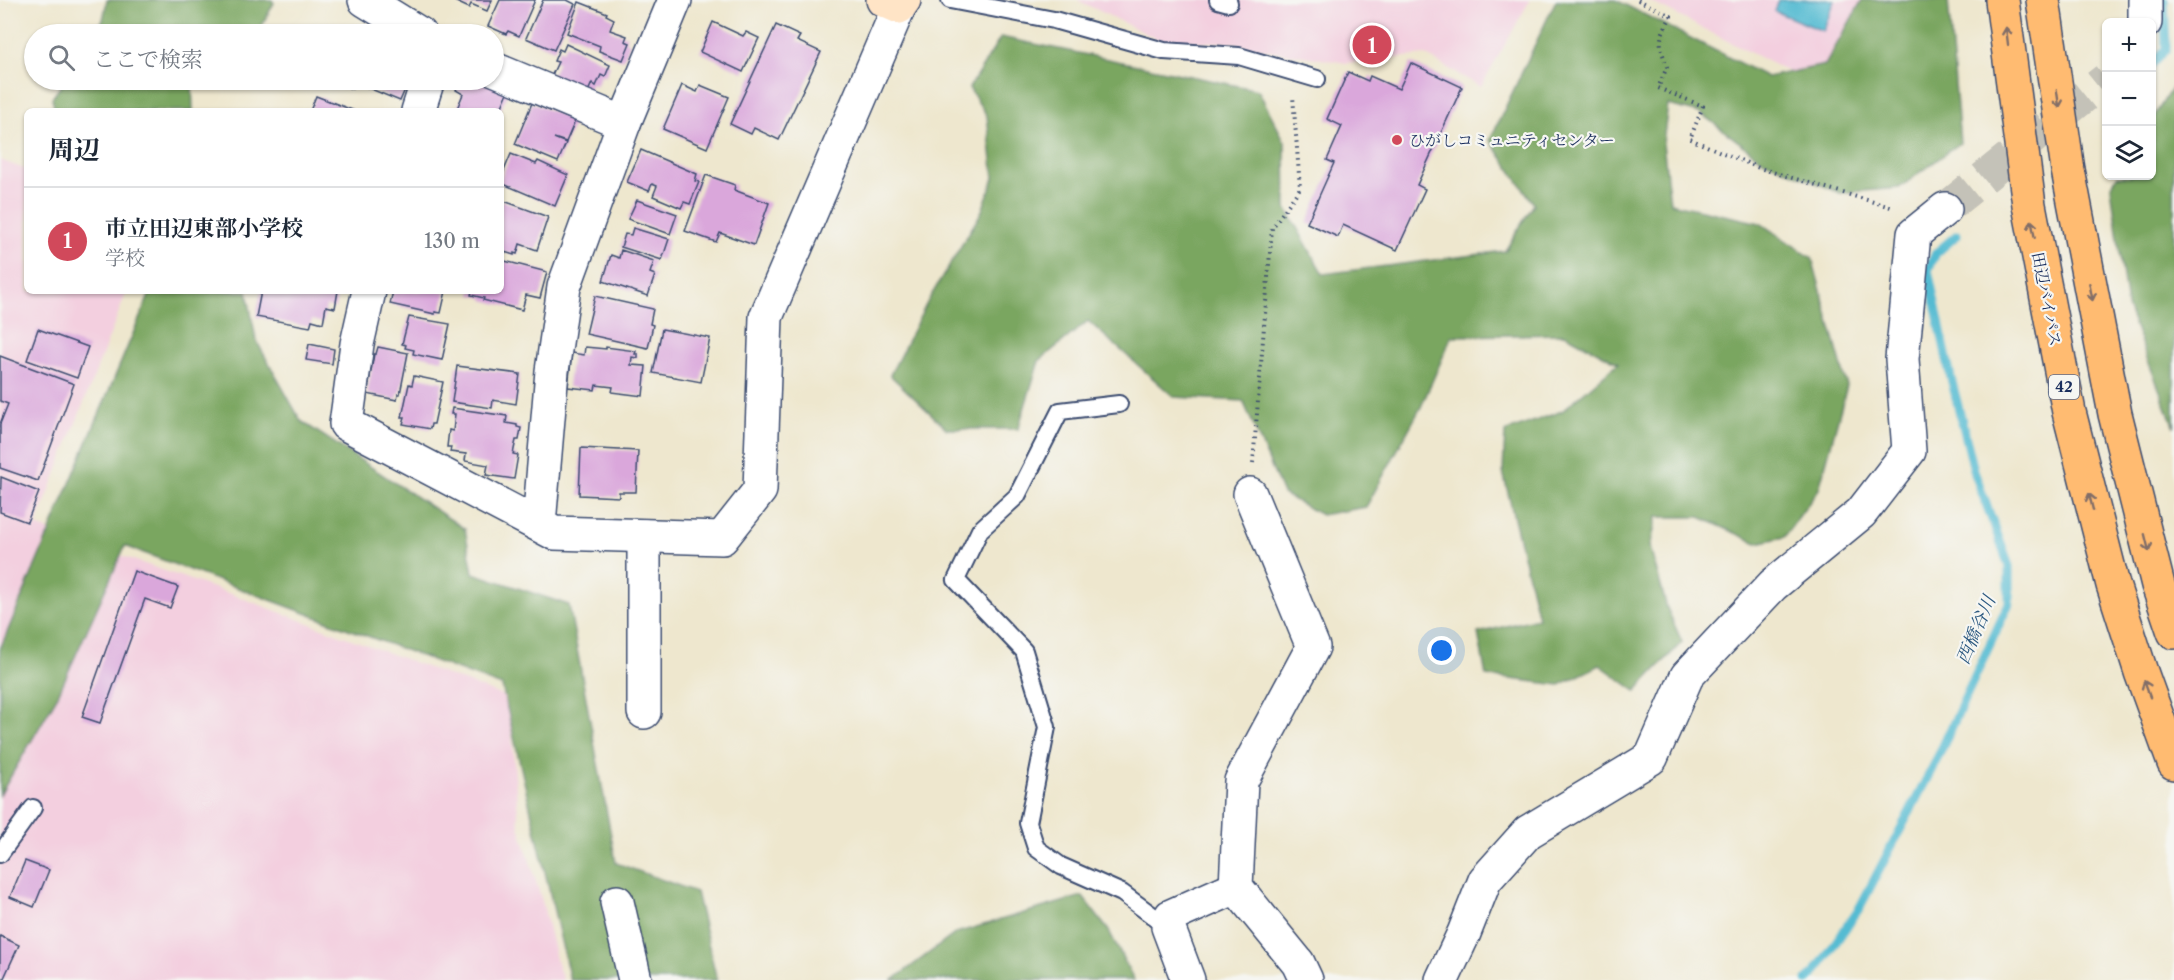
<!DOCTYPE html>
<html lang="ja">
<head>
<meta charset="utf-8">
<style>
	:root { --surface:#fff; --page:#f2f2f3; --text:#1f2937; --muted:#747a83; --line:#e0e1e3; --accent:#d1495b }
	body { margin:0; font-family:"Libre Caslon Text","Noto Serif JP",serif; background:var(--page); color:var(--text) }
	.controls { position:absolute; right:18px; top:18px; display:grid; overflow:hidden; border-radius:9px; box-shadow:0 2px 4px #0004 }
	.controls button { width:54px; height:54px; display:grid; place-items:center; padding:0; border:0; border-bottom:2px solid var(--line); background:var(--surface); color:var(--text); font:30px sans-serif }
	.you { position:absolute; left:1442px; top:651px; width:21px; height:21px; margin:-15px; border:4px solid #fff; border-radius:50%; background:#1a73e8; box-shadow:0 0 0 9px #1a73e833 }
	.badge { display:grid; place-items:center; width:39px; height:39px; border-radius:50%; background:var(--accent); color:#fff; font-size:20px; font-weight:700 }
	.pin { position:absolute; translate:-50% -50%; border:3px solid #fff; box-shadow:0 2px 6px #0006 }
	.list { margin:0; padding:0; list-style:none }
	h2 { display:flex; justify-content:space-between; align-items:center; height:78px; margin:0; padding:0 24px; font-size:26px }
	h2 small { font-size:20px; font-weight:400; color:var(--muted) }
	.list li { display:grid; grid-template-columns:39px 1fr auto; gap:18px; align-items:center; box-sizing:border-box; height:108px; padding:0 24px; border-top:2px solid var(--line) }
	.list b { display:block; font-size:22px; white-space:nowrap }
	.list p { margin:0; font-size:20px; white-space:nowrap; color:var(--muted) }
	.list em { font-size:20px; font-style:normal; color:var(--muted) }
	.icon { flex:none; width:33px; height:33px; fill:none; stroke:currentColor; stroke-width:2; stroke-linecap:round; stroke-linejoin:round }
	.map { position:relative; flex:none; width:2174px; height:980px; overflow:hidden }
	.search { position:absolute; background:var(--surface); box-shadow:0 2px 4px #0004; left:24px; top:24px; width:480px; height:66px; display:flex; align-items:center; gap:15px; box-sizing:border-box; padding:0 21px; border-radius:33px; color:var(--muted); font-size:22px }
	.panel { position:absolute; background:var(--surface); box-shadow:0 2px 4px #0004; left:24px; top:108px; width:480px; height:186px; border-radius:9px }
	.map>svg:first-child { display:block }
	.built { fill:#f3cfdf }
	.forest { fill:#7aa660; stroke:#4a6a5f; stroke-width:1.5 }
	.water { fill:#54bbd2; stroke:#387598; stroke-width:1.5 }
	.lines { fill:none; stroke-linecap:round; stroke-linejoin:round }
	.stream { stroke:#54bbd2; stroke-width:9 }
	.building { fill:#daa7db }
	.street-tunnel { stroke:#c4c2b8; stroke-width:33; stroke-dasharray:33 16; stroke-linecap:butt }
	.lane-casing { stroke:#3b4b6f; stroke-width:20 }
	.street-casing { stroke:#3b4b6f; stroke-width:36 }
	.secondary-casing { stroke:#3b4b6f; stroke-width:36 }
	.highway-casing { stroke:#3b4b6f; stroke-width:36 }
	.path { stroke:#3b4b6f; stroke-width:4; stroke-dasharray:1.5 4.5; stroke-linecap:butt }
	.lane { stroke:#fff; stroke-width:16 }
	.street { stroke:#fff; stroke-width:33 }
	.secondary { stroke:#ffe4c6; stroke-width:33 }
	.highway { stroke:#ffbb71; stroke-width:33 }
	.oneway { stroke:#826e67 }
	.poi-dot { fill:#d1495b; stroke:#f6f6f2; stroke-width:2 }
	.labels { text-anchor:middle; stroke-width:4.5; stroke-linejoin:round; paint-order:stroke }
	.shield { fill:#f6f6f2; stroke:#5d6b8a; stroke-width:1.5 }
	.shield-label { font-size:15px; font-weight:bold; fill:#1b2f5e }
	.poi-label { font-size:16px; fill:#1b2f5e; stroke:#f6f6f2; text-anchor:start }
	.street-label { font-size:16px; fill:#1b2f5e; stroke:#f6f6f2 }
	.water-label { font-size:18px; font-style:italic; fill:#2c5981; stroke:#f6f6f2 }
</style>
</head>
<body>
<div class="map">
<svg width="2174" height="980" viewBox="0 0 2174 980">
	<rect width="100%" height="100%" fill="#f6f6f2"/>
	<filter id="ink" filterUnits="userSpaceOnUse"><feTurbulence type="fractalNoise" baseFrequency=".0167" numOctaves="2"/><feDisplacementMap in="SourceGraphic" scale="12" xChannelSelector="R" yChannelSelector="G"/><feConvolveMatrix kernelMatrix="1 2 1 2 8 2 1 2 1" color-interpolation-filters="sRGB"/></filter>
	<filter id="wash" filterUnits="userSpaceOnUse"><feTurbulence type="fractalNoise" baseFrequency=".008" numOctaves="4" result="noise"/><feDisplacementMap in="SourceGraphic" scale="24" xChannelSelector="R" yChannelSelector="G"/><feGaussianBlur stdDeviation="1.35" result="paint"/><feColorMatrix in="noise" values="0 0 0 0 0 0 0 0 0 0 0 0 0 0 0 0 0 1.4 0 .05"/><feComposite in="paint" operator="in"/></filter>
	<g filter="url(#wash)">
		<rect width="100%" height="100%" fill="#eee7ce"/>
		<g class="built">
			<path d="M1077,0h453l-49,87 -56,-32 -79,8 -103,-17 -7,-3 -77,-3z"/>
			<path d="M1647,0h261l-78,93z"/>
			<path d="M0,160l27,10v121h100l-91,235 192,67 281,105 10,128 24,78 14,59 6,17h-563z"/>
		</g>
		<g class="forest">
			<path d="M107,0h165l2,3 -17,31h-163l9,-14z"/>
			<path d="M1556,0h60l151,77 58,-12 37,-65h86l12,143 -61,45 -59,5 -77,-33 -63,-47 -32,-8 -5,38 7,60 90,20 52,35 35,128 -28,103 -35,48 -27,6 -57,-26h-43l-7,30 17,61 15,34 -46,49 -36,-26 -40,20 -74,-9 -8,-43 60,-15 -35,-146 2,-40 57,-21 56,-48 -53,-29 -113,2 -31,71 -55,100 -45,8 -38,-21 -40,-93 -69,-4 -86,-76 -49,40 -21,68h-71l-57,-54 39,-76 52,-86 13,-35 -7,-62 -18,-28 32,-51 257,53 27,52 1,66 37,66 182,-23 29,-47 -44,-64z"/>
			<path d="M65,80h129l-2,1 1,30h-138l-3,-13z"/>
			<path d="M2174,84v343l-47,-120 -16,-120 6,-11h35v-56z"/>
			<path d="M151,291h96l9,49 45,81 164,108 8,44 96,32 47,258 80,29 21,88h-147l-68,-294 -377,-140 -68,151 -57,98v-146z"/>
			<path d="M1082,896l27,35 25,49h-241l63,-47z"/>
		</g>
		<path class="water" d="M1779,0h56l-12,31 -49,-20z"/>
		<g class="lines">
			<g class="stream">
				<path d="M2152,64l14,-15 -2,-49"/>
				<path d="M1807,980l7,-6 46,-67 76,-146 73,-158v-37l-34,-92 -24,-96 -23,-108 8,-17 21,-18"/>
			</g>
		</g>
		<g id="blocks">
			<g class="building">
				<path d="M452,0h40l-5,11 -16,-7 -2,4z"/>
				<path d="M500,0h35l-16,36 -11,-5 -2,3 -18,-8z"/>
				<path d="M543,0h24l8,4 -21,46 -28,-12z"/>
				<path d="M579,2l28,11 -1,2 8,4 -4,11 17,6 -2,5 5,2 -7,17 -24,-9 1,-5 -33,-13z"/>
				<path d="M713,22l30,14 3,-4 13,6 -16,34 -43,-20z"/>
				<path d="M776,25l24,11 -3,5 24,11 -42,88 -25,-12 -3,6 -21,-10z"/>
				<path d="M566,44l44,21 -5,12 -4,-2 -5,11 -4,-3 -6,13 -36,-17 8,-17 -4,-1 5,-12 4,2z"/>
				<path d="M1411,63l51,24 -45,98 8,4 -28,61 -54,-25 -5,12 -31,-14 27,-60 -7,-3 15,-34 -15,-7 21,-47 20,9 2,-5 29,13z"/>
				<path d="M329,80h27l-4,9z"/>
				<path d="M364,80h45l-9,21 -39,-16z"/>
				<path d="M460,80h24l25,10 -9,21h-44l7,-17 -7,-4z"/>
				<path d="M682,85l15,7 3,-7 29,12 -22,51 -44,-19z"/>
				<path d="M316,96l39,15h-45z"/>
				<path d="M532,103l43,18 -9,21 -12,-4 12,5 -8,19 -43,-18z"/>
				<path d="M641,150l56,24 -2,7 4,1 -9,22 -6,-2 -3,6 -28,-12 4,-10 -5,-2 -3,7 -22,-9z"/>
				<path d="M511,154l25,10 2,-3 30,14 -13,31 -54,-23v-5z"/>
				<path d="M706,175l29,10 -1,5 35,13 -15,42 -34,-12 -4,9 -31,-11z"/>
				<path d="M501,200l47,17 -11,33 -17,-6 -3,10 -3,-1v2l-13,-4z"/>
				<path d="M637,200l40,14 -7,20 -42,-15z"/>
				<path d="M633,228l36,11 -7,21 -41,-13 4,-13 6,1z"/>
				<path d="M621,250l33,11 -4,12 5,2 -7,21 -45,-15 8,-26 8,3z"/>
				<path d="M501,260l46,12 -7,26 -14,-3 -4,15 -39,-10 1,-2 -13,-3 1,-4h29z"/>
				<path d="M261,291h77l-3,17 -9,-2 -3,17 -11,-3 -2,7 -54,-10z"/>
				<path d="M393,291h53l-5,22 -6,-1v2l-45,-10z"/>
				<path d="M595,296l58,13 -3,15 3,1 -5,23 -62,-14z"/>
				<path d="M409,317l41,7 -8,36 -29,-6 1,-4 -9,-2 1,-3 -4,-1z"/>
				<path d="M38,329l50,18 -11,31 -50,-18z"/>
				<path d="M662,329l48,9 -9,44 -48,-9z"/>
				<path d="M309,344l25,5 -2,15 -26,-4z"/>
				<path d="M378,347l30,6 -8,41h-2l-1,6 -30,-6 7,-40h2z"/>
				<path d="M585,347l21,2v-2l30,4 -1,3h3v4l-6,-1 -1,8 15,1 -3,30 -31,-4 1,-5 -17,-2 -1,5 -27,-3 4,-34 12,2z"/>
				<path d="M0,356l74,28 -36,97 -38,-13v-44l8,-20 -8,-3z"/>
				<path d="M457,366l63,8 -4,30 -23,-4 -1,8 -40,-6z"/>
				<path d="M414,376l29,6 -9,42h-3l-1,5 -27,-5 2,-7h-3l7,-33 3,1z"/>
				<path d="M452,408l55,8 -1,7 11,2v2l4,1 -2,12h-3l-3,14 5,1 -4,24 -28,-4 2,-10 -23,-4 1,-7 -16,-2 1,-5h-4l2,-17 4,1 2,-17h-4z"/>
				<path d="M581,448l57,3 -2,41h-17v5l-40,-2z"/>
				<path d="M1,477l38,15 -12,30 -27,-10z"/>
				<path d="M134,571l44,16 -8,21 -25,-9 -45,124 -18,-6z"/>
				<path d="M25,861l24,9 -15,37 -24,-10z"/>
				<path d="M0,936l19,9 -16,35h-3z"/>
			</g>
		</g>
	</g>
	<g filter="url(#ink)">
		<use href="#blocks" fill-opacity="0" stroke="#3b4b6f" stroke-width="1.5"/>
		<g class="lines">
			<path class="street-tunnel" d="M1945,209l161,-130"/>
			<defs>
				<g id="lane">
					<path d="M950,0l104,20 110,31 75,5 78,23"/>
					<path d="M1218,0l11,3"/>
					<path d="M1119,404l-59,7 -43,85 -37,34 -24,50 68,71 23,76 -19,96 8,25 25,18 61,27 46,34"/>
					<path d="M0,854l33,-46"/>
				</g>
				<g id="street">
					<path d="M365,0l55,34"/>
					<path d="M2145,0v22"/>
					<path d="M494,69l130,54"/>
					<path d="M418,111l10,-31"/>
					<path d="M369,291l-12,53 -11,80 208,109 168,5 38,-48 6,-173 133,-310"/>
					<path d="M1250,494l63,153 -72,134 -5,106 62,76 8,17"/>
					<path d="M539,524l13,-153 12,-84 60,-164 51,-123"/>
					<path d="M644,536v176"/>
					<path d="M617,902l18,78"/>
					<path d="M1188,980l-20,-53 3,-11 65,-29"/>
					<path d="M1442,980l22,-47 21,-53 43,-48 123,-74 36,-82 86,-91 88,-72 48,-62 -7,-92 12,-125 31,-25"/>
				</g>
				<path id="secondary" d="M883,0l16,7 5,-7"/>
				<g id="highway">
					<path d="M2002,0l27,205 40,207 44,173 28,87 33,91"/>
					<path d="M2043,0l25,170 47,244 43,171 16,47"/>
				</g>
			</defs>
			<use href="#lane" class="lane-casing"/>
			<use href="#street" class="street-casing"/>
			<use href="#secondary" class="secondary-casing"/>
			<use href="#highway" class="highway-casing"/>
			<g class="path">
				<path d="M1638,0l33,16c-13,25 -13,24 -4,51l-9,21 45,18 -13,33 69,29 135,40"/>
				<path d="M1253,463l19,-235 28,-40 -7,-92"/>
			</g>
			<use href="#lane" class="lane"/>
			<use href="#street" class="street"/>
			<use href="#secondary" class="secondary"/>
			<use href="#highway" class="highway"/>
		</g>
		<defs><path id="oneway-shaft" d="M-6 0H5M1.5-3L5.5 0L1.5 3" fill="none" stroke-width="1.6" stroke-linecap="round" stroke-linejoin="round" transform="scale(1.5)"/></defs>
		<g class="oneway">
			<use href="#oneway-shaft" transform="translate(2007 36) rotate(-97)"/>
			<use href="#oneway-shaft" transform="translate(2058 99) rotate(82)"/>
			<use href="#oneway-shaft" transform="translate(2033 229) rotate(-101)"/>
			<use href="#oneway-shaft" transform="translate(2091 292) rotate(79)"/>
			<use href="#oneway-shaft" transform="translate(2091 502) rotate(-104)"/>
			<use href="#oneway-shaft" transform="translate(2147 543) rotate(76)"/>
			<use href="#oneway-shaft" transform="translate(2147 689) rotate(-110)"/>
		</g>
	</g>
	<circle class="poi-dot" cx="1397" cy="140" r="6"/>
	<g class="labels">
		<rect class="shield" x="2049" y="375" width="30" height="24" rx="4.5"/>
		<g class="shield-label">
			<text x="2064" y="392">42</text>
		</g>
		<g class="poi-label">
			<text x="1409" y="146">ひがしコミュニティセンター</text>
		</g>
		<g class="street-label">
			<text transform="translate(2047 299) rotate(79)" y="6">田辺バイパス</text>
		</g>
		<g class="water-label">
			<text transform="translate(1976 630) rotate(-67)" y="6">西橋谷川</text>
		</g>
	</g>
</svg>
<div class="controls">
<button>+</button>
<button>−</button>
<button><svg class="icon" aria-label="layers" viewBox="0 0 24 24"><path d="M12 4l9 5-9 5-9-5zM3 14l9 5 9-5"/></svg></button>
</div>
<div class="you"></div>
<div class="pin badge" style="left:1372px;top:45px">1</div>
<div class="search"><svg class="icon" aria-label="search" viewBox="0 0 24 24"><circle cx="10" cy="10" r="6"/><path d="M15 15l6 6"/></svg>ここで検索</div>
<section class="panel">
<h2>周辺<small></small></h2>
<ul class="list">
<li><span class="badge">1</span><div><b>市立田辺東部小学校</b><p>学校</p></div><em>130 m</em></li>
</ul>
</section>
</div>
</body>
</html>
